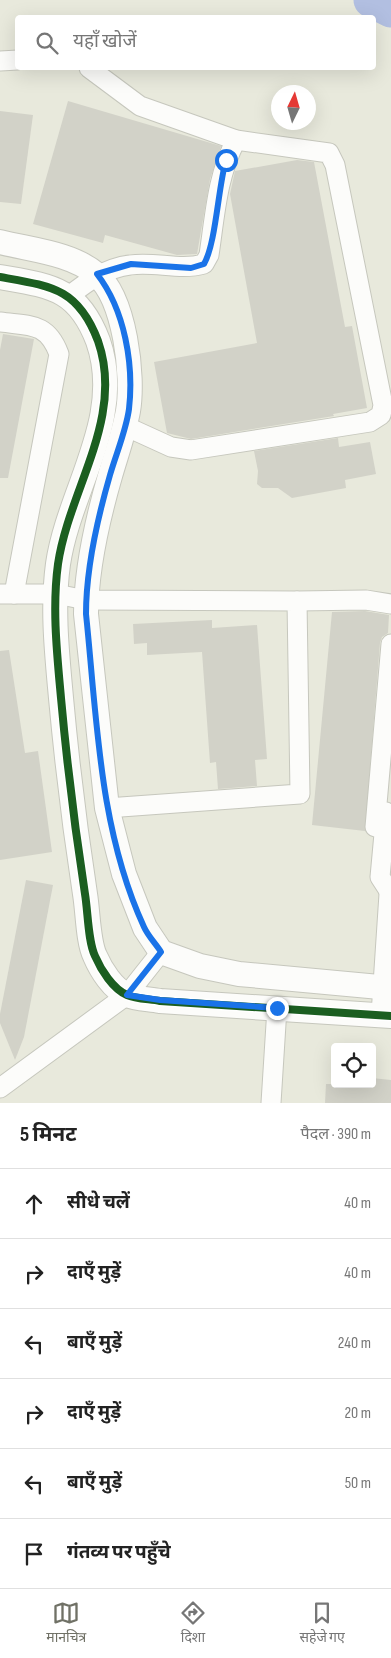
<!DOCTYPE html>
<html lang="hi">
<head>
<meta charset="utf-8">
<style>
	:root { --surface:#fff; --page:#f6f6f6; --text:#222; --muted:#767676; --line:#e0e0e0; --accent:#707166 }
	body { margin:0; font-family:"Sofia Sans Condensed","Noto Sans Devanagari",sans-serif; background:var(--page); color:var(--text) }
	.controls { position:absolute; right:15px; bottom:15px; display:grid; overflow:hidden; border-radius:5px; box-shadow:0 5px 20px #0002 }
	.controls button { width:45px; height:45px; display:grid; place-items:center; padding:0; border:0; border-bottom:1px solid var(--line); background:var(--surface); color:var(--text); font:25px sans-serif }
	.compass { position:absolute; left:271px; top:85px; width:45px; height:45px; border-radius:50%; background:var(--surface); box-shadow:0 5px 20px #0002; rotate:5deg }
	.stop { position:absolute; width:15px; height:15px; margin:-11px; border:4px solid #1a73e8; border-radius:50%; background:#fff }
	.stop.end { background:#1a73e8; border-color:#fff; box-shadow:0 1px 5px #0008 }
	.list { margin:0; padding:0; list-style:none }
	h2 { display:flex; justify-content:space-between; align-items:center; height:65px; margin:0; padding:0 20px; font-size:21px }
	h2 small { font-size:16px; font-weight:400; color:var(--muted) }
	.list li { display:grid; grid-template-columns:32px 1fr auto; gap:15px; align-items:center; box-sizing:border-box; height:70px; padding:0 20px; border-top:1px solid var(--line) }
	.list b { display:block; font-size:19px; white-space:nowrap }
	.list em { font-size:16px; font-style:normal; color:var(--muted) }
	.icon { flex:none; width:28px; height:28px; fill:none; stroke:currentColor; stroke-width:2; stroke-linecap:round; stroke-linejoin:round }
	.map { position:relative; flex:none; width:391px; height:1103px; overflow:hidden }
	.search { position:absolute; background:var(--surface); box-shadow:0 5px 20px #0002; left:15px; right:15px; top:15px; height:55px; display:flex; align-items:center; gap:12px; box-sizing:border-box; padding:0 18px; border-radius:5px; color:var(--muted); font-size:19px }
	.sheet { height:485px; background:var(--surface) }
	nav { display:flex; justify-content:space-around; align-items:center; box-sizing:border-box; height:70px; border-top:1px solid var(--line); background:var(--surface); font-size:14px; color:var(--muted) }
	nav a { display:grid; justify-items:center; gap:2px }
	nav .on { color:var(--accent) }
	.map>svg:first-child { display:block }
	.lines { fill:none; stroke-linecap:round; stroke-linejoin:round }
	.river { stroke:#b2bfe1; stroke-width:35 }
	.building { fill:#d2d2c8 }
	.minor-casing { stroke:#c6c7bd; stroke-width:21 }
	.tertiary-casing { stroke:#c6c7bd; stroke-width:26 }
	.minor { stroke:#fcfcfa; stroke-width:19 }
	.tertiary { stroke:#fcfcfa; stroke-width:24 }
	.cycleway-casing { stroke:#fff; stroke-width:11 }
	.cycleway { stroke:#1b5e20; stroke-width:8 }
	.route { stroke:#1a73e8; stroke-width:6 }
</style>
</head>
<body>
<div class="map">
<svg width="391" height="1103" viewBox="0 0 391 1103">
	<rect width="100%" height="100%" fill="#e8e9dc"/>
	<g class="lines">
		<path class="river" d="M371,0l20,10"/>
	</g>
	<g class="building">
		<path d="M68,101l153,45 -11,33 -13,75 -20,1 -72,-20 -2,8 -70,-19z"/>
		<path d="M0,111l33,4 -12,89 -21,-2z"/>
		<path d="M297,160l17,2 31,165 7,-1 15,82 -34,6 1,2 -143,23 -24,-6 -13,-71 103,-19 -27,-149 5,-23z"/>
		<path d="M3,334l31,5 -26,139h-8v-128z"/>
		<path d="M338,438l1,9 31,-5 6,32 -31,6 1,8 -54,10 -14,-10h-16l-5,-4 1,-13 -4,-20z"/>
		<path d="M365,611l24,4 -1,18 -6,4 -2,6 -15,188 -53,-6 20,-213z"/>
		<path d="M212,620v8l45,-3 10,134 -12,1 2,26 -39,3 -2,-27 -6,1 -8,-111 -55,3v-12l-13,1 -1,-20z"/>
		<path d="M9,650l16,103 13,-2 14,101 -52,8v-209z"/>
		<path d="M26,880l27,5 -29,152 -9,23 -15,-37v-9z"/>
		<path d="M372,1078l19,2v23h-66l1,-19h46z"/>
	</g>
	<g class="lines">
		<defs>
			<g id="minor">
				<path d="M0,61l18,-1"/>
				<path d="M89,68l51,38 96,34 93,13 6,12 48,240 -2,10 -11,7 -179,28 -20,-3 -46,-21"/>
				<path d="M69,296c19,-15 37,-28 61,-31 25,-4 49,6 74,-1l5,-9c6,-40 8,-79 27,-115"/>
				<path d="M0,322c30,4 47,0 59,32l-45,240"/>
				<path d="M0,594h56l30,6 211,1 3,193 -193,14"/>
				<path d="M297,601l69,-1 25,4"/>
				<path d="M386,812l-6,65 11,17"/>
				<path d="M375,827l16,-183"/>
				<path d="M381,1015l8,-121"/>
				<path d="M0,1088l127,-93 34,-43"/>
				<path d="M271,1103l6,-95"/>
			</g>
			<g id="tertiary">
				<path d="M0,242c31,8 71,11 96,32 29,24 38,102 32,137 -4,22 -12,44 -18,65 -13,45 -24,92 -24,138l21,194 17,66 21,54 16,24 39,14 39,8 152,14"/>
				<path d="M0,277c51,9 78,11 98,64 27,77 -29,148 -40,223 -6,44 -1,90 3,134 6,66 14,131 24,196 3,18 3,48 10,62 6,14 18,33 32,39 9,4 23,4 33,6l231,15"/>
			</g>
		</defs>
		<use href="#minor" class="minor-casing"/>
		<use href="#tertiary" class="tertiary-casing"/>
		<use href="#minor" class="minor"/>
		<use href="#tertiary" class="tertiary"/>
		<defs>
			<path id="cycleway" d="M0,277c51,9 78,11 98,64 27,77 -29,148 -40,223 -6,44 -1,90 3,134 6,66 14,131 24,196 3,18 3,48 10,62 6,14 18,33 32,39 9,4 23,4 33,6l231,15"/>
		</defs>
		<use href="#cycleway" class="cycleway-casing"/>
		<use href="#cycleway" class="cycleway"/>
	</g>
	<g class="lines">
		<path class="route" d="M226,160c-8,28 -10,83 -22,104l-13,4 -60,-4 -34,10c28,36 37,91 32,135 -3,22 -13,45 -19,66 -13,45 -24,93 -24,139 11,105 13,216 58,313 4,9 12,17 17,25l-34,43 33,5 117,8"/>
	</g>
</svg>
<div class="controls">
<button><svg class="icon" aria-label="locate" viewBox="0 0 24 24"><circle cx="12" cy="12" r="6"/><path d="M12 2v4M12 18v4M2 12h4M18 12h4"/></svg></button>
</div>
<svg class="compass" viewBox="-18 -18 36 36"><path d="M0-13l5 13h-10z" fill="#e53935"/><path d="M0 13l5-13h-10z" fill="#767676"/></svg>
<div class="stop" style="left:226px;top:160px"></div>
<div class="stop end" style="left:277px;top:1008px"></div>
<div class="search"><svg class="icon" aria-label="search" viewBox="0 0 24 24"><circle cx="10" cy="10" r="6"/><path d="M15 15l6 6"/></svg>यहाँ खोजें</div>
</div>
<section class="sheet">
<h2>5 मिनट<small>पैदल · 390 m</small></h2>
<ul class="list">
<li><svg class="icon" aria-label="ahead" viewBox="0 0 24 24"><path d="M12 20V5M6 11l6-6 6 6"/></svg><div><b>सीधे चलें</b></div><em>40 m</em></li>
<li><svg class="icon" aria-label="right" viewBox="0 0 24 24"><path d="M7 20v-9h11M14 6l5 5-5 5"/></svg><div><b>दाएँ मुड़ें</b></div><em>40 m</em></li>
<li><svg class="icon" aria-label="left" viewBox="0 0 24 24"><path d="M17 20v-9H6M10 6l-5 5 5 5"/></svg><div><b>बाएँ मुड़ें</b></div><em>240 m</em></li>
<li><svg class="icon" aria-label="right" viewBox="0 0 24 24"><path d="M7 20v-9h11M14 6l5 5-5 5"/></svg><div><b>दाएँ मुड़ें</b></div><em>20 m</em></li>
<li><svg class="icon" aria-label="left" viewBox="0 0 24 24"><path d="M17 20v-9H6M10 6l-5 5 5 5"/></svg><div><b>बाएँ मुड़ें</b></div><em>50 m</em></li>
<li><svg class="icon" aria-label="arrive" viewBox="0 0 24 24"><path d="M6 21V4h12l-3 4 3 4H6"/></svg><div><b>गंतव्य पर पहुँचे</b></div></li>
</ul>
</section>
<nav>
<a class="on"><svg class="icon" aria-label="map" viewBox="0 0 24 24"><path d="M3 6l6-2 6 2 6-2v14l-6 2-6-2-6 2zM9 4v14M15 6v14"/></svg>मानचित्र</a>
<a><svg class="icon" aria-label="directions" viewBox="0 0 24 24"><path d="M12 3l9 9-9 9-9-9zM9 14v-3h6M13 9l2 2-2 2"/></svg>दिशा</a>
<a><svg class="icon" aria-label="saved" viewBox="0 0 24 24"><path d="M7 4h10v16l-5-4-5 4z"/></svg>सहेजे गए</a>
</nav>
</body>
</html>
